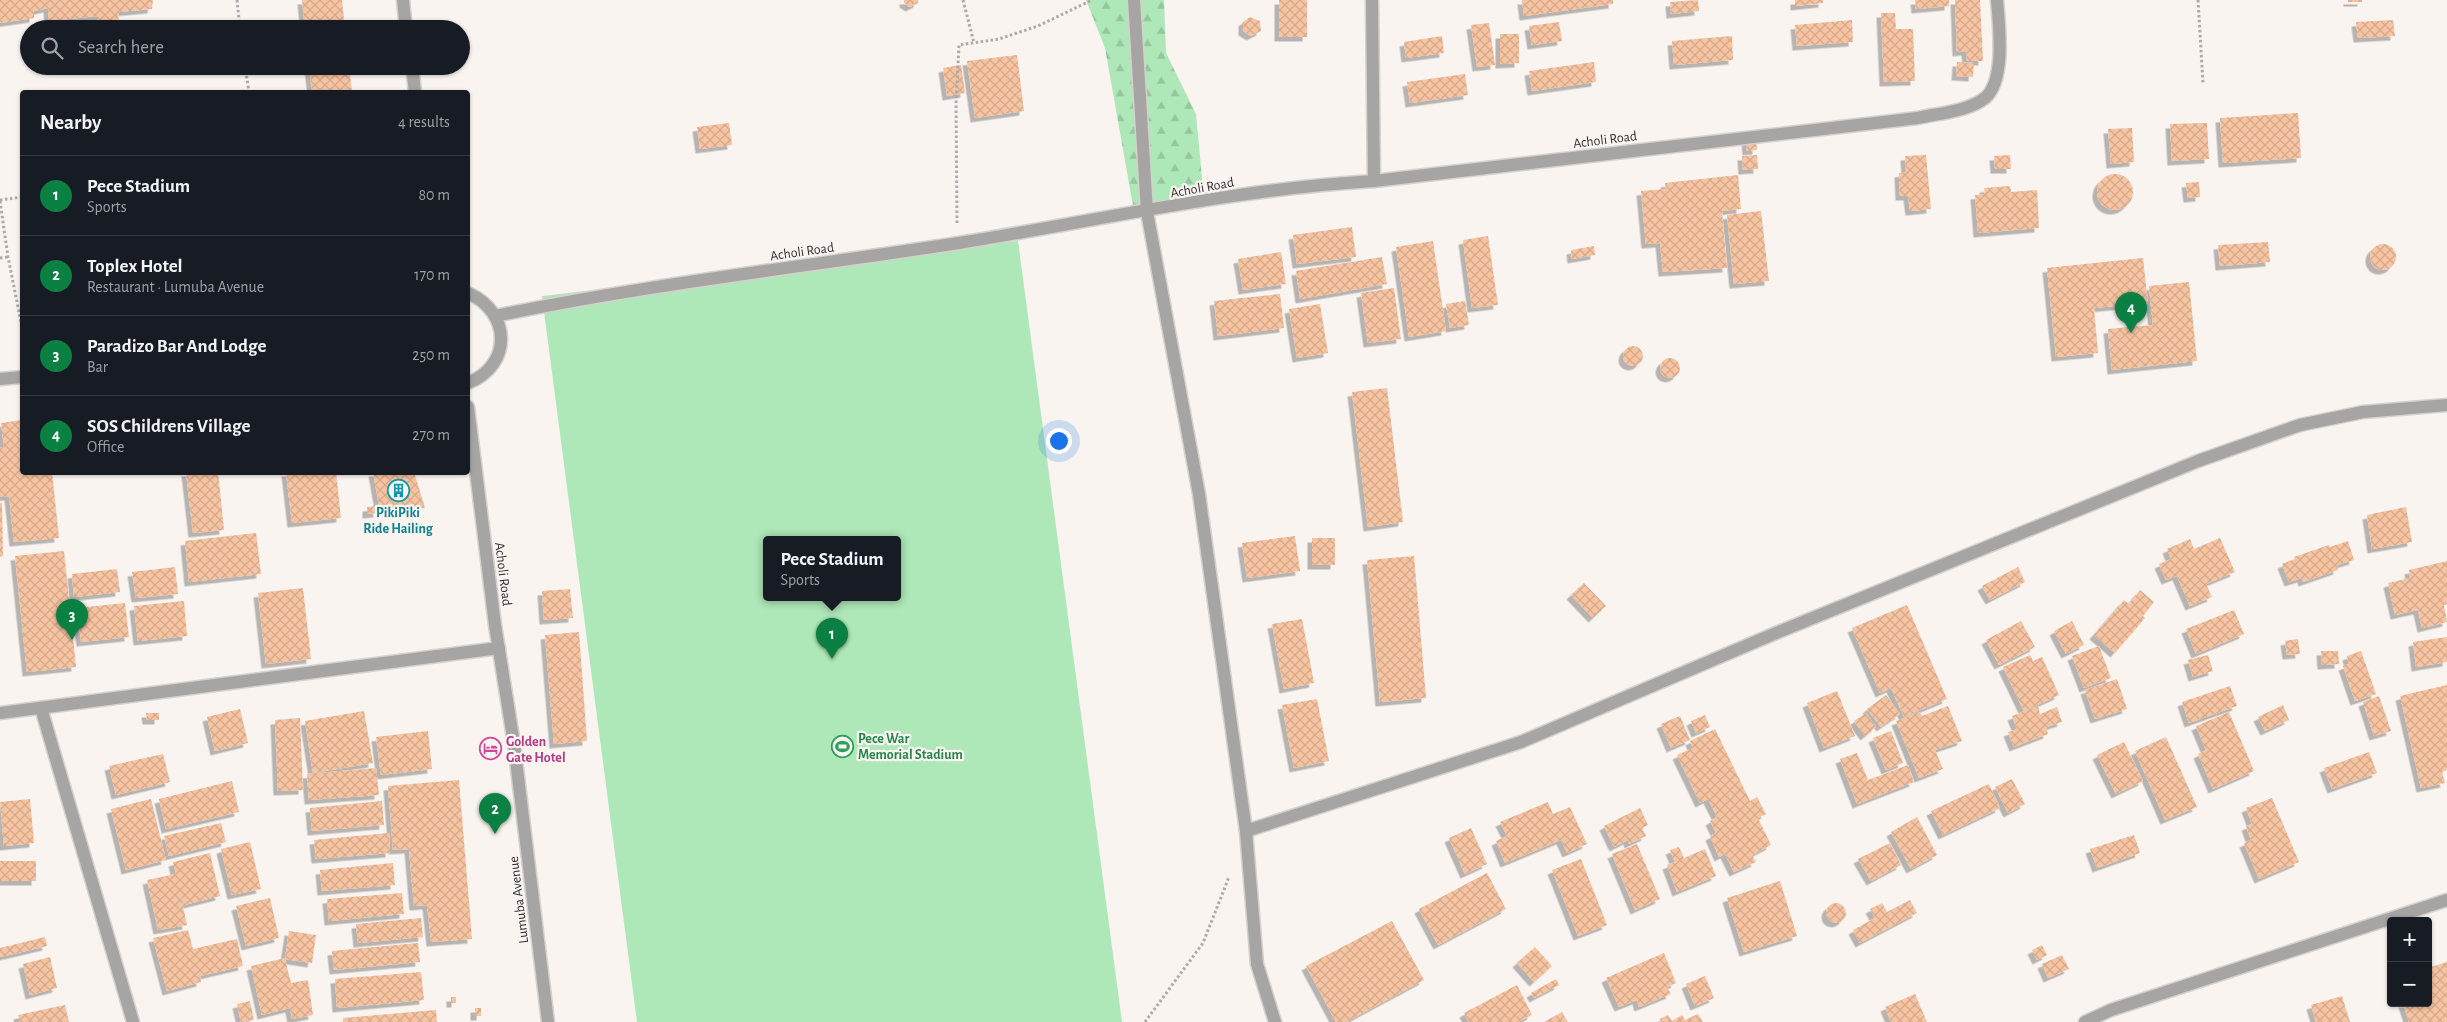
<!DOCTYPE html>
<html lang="en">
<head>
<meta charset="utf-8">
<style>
	:root { --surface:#171b24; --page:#242831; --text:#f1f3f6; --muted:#9ea1a6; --line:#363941; --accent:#0b8043 }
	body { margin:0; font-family:"Alegreya Sans",sans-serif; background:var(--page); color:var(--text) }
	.controls { position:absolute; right:15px; bottom:15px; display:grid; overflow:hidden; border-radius:5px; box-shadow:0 1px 4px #0004 }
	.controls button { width:45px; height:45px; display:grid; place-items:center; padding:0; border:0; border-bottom:1px solid var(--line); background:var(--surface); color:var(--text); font:25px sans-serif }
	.you { position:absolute; left:1058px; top:440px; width:18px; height:18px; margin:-12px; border:4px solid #fff; border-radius:50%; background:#1a73e8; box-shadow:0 0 0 8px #1a73e833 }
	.badge { display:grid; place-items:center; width:32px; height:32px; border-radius:50%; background:var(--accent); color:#fff; font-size:16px; font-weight:700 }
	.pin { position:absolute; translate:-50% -41px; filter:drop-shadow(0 1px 2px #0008) }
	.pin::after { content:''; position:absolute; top:26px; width:18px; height:15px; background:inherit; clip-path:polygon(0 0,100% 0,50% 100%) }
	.popup { position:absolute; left:763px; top:536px; width:138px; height:65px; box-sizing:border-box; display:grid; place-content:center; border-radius:5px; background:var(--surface); filter:drop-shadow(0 1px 4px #0005); font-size:16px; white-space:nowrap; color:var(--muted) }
	.popup b { font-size:19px; color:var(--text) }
	.popup::after { content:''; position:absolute; left:50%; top:100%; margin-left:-10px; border:10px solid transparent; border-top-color:var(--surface) }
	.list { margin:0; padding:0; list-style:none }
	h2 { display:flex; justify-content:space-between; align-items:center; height:65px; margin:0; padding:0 20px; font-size:21px }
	h2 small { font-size:16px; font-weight:400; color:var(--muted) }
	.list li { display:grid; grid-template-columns:32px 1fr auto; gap:15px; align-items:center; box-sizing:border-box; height:80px; padding:0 20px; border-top:1px solid var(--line) }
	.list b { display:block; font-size:19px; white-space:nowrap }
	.list p { margin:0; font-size:16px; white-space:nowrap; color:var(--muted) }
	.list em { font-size:16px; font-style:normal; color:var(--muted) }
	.icon { flex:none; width:28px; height:28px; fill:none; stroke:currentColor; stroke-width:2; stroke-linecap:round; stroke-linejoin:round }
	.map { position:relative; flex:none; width:2447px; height:1022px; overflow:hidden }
	.search { position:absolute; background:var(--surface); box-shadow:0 1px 4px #0004; left:20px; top:20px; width:450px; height:55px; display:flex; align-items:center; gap:12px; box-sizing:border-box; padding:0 18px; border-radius:28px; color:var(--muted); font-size:19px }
	.panel { position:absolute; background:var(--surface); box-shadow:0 1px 4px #0004; left:20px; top:90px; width:450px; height:385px; border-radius:5px }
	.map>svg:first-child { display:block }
	.green { fill:#aee7b8; fill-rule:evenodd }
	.forest { fill:url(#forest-firs) }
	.building { fill:url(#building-cross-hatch); filter:url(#shadow) }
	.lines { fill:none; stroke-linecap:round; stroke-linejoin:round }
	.minor-casing { stroke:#d5d1cd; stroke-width:15 }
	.path { stroke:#aeaaa7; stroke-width:3; stroke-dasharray:2.5 2.5; stroke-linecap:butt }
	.minor { stroke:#a6a5a3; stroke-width:12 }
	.labels { text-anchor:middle; stroke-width:4.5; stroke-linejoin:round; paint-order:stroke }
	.street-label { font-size:14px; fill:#32302f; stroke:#f9f4f0 }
	.culture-label { font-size:14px; font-weight:bold; fill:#0d838f; stroke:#f9f4f0 }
	.leisure-label { font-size:14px; font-weight:bold; fill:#27864d; stroke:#f9f4f0; text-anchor:start }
	.hotel-label { font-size:14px; font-weight:bold; fill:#b23c85; stroke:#f9f4f0; text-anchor:start }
</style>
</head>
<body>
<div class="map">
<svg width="2447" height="1022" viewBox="0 0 2447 1022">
	<defs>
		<pattern id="forest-firs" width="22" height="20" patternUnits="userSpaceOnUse" patternTransform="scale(1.25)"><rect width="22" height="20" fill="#aee7b8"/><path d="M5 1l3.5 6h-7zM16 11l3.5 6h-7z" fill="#96c69e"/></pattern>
		<pattern id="building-cross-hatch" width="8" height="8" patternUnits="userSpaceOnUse" patternTransform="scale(1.25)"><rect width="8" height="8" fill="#f7c4a2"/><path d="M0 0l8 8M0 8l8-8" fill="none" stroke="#d4a98c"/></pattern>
		<filter id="shadow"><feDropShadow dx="-4.5" dy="4.5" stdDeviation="0" flood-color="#0004"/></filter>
	</defs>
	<rect width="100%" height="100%" fill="#f9f4f0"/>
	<path class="green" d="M1018,241l104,781h-485l-95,-726zM767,540h130v58h-130z"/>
	<path class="forest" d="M1086,0h78l2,53 30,61 8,85 -71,7 -28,-158z"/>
	<g class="building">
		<path d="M0,0h153l-1,9 -34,3 1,13 -18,4h-4v-13l-48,5 -1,-13 -14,3v7l-34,5z"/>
		<path d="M302,0h40l3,29h-40z"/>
		<path d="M904,0h14v3l-8,4 -6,-4z"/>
		<rect x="1279" y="0" width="28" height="37"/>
		<path d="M1522,0h91v4l-89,12z"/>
		<path d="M1698,0l1,11 -28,3 -1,-12z"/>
		<path d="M1795,0h28v3l-28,3z"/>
		<path d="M1915,0h34v6l-33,3z"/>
		<path d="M1955,0h25l3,61h-16l-1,-10 -9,1z"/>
		<rect x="2348" y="0" width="14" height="2"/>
		<path d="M1881,13h14l1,16h17l2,52 -31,1z"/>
		<path d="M1250,17l10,4 1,10 -10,5 -8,-5v-9z"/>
		<path d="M1852,20l1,22 -56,4 -2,-21z"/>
		<path d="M2393,20l2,16 -37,2 -2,-16z"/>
		<path d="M1559,22l3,19 -30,4 -3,-19z"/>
		<path d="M1489,23l6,42 -18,2 -6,-42z"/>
		<path d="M1500,34h19v29l-19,1z"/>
		<path d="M1442,36l2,17 -38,5 -2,-16z"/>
		<path d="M1732,36l1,24 -59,5 -2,-24z"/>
		<path d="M1017,55l7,56 -49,7 -8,-57z"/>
		<path d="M1594,62l2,20 -64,9 -3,-20z"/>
		<path d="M1957,62l17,1 -1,14 -17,-1z"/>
		<path d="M961,65l4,28 -18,3 -4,-28z"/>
		<path d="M309,66h40l3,26h-40z"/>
		<path d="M1465,74l3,21 -58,8 -3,-21z"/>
		<path d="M2298,113l3,45 -78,5 -3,-45z"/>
		<path d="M729,123l3,22 -32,4 -3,-22z"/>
		<path d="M2207,123l2,36 -37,2 -2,-37z"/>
		<path d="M2132,128l2,34 -23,2 -3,-35z"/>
		<path d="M1746,139h10l1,11 -10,1z"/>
		<path d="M1757,155l1,14 -15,1 -1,-14z"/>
		<path d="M1926,155l5,54 -21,2 -2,-15h-8l-1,-23 7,-1 -1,-16z"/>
		<path d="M2010,155l1,14h-16l-1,-13z"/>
		<circle cx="2115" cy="192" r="18"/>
		<path d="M1738,175l3,34 -19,2 5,57 -64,4 -3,-29 -14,1 -5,-53 25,-2 -1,-6z"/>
		<path d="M2199,182l1,15 -12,1 -2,-15z"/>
		<path d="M2010,186l1,6 26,-2 2,38 -61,5 -3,-38 10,-1 -1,-6z"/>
		<path d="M1761,211l8,70 -35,3 -7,-69z"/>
		<path d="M1352,227l4,30 -59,7 -4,-29z"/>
		<path d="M1488,236l10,69 -26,3 -9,-68z"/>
		<path d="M1433,241l13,90 -37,6 -13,-90z"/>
		<path d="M2268,242l2,20 -50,4 -2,-21z"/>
		<circle cx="2383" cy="257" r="13"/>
		<path d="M1594,246l1,9 -23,4 -1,-9z"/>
		<path d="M1281,252l5,32 -43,6 -5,-31z"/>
		<path d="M1382,257l5,27 -87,15 -4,-28z"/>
		<path d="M2143,258l5,45 -54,5 4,45 -42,4 -9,-89z"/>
		<path d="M2189,282l8,79 -85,9 -4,-41 45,-4 -4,-39z"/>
		<path d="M1394,288l7,51 -33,4 -7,-50z"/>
		<path d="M1280,294l4,34 -66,8 -4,-35z"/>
		<path d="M1465,301l4,24 -19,3 -4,-24z"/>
		<path d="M1320,304l8,49 -31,5 -8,-49z"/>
		<circle cx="1633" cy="356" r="10"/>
		<circle cx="1670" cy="368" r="10"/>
		<path d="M1387,388l16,134 -35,5 -16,-135z"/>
		<path d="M22,420v52h30l7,66 -45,4 -5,-46 -9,1v-50h4l-3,-24z"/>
		<path d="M186,472h32l6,58 -31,3z"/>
		<path d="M286,472h50l5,46 -49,5z"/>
		<path d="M373,472h41l11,36 -45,3z"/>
		<path d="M0,503h2l1,53 -3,1z"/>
		<path d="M377,506l1,7 -11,1v-7z"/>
		<path d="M2406,507l6,35 -40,7 -5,-34z"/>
		<path d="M256,533l5,41 -72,8 -4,-41z"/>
		<path d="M1295,536l5,35 -53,7 -5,-35z"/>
		<rect x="1312" y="538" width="23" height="27"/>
		<path d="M2220,538l15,34 -29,12 6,13 -22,9 -13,-30 -11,4 -7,-16 12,-5 -4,-10 23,-10 4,10z"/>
		<path d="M2348,541l6,19 -17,5 1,5 -35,12 -1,-4 -13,4 -7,-18 13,-5 -1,-2 35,-12 1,2z"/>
		<path d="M64,551l12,116 -49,5 -12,-116z"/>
		<path d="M1414,556l12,142 -46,4 -13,-142z"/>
		<path d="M2447,561v43l-3,1 3,17 -25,6 -4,-18 -23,5 -7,-32 22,-5 -1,-8z"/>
		<path d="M175,567l3,27 -42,4 -4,-26z"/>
		<path d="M2018,567l7,15 -35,18 -8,-14z"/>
		<path d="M117,569l3,23 -46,5 -2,-23z"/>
		<path d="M1584,583l22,23 -13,12 -22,-23z"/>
		<path d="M303,588l8,71 -45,5 -8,-71z"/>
		<path d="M570,589l3,29 -29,2 -2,-29z"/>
		<path d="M2140,590l14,12 -11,14 2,2 -30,35 -21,-18 30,-35 5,4z"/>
		<path d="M184,601l3,35 -49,5 -4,-35z"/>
		<path d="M125,603l4,34 -48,5 -4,-34z"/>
		<path d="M1907,605l40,94 -43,18 -13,-29 -11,5 -28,-65z"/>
		<path d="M2234,610l10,24 -48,20 -10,-25z"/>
		<path d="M1302,619l12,64 -30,6 -12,-65z"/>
		<path d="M2021,621l14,26 -36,18 -13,-25z"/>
		<path d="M2072,621l12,24 -18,9 -12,-23z"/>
		<path d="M579,632l8,109 -33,3 -9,-109z"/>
		<path d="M2447,637v25l-31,5 -3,-25z"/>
		<path d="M2298,639l2,15 -13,1 -2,-14z"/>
		<path d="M2099,646l12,32 -27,10 -12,-32z"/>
		<path d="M2321,651h17l1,13 -17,1z"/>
		<path d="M2361,651l15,43 -21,7 -12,-35 6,-2 -2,-8z"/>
		<path d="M2030,655l3,6 9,-4 17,38 -35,16 -21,-44z"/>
		<path d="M2208,655l5,16 -20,6 -5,-17z"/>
		<path d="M2117,679l10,30 -32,10 -10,-29z"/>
		<path d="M2447,685v85l-5,2 3,11 -24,5 -21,-92z"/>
		<path d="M2230,686l7,20 -48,17 -7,-21z"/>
		<path d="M1837,691l18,45 -31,12 -17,-45z"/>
		<path d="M1886,695l14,19 -19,13 -14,-18z"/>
		<path d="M2379,696l12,35 -17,5 -11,-34z"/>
		<path d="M1317,699l12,62 -35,7 -12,-63z"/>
		<path d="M2283,705l6,15 -24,11 -7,-14z"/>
		<path d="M1948,706l14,35 -27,9 8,19 -24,9 -23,-57 24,-9 2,4z"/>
		<path d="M2038,706l2,8 17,-7 5,15 -16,5 2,7 -34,13 -6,-15 9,-3 -5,-13z"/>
		<path d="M240,709l8,34 -33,8 -8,-34z"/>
		<path d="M364,711l9,52 -60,10 -8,-52z"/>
		<path d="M2229,712l25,59 -41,18 -15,-35 8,-4 -10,-24z"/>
		<path d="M146,713h13v7h-12z"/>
		<path d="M1866,713l10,14 -11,9 -11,-15z"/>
		<path d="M1705,715l5,12 -14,6 -5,-12z"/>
		<path d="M1680,716l10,24 -19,8 -10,-24z"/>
		<path d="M300,718l3,72 -25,1 -3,-71z"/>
		<path d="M1715,729l35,72 7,-4 9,17 -8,4 13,27 -19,10 4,7 -22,10 -9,-18 -6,3 -9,-21 6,-3 -6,-12 7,-4 -9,-18 -8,4 -23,-48 16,-7 -3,-7z"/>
		<path d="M428,731l4,38 -51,6 -5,-38z"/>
		<path d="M1891,731l12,32 -17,7 -13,-32z"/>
		<path d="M2166,737l31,70 -32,13 -30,-69z"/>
		<path d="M2124,742l19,39 -27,13 -19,-39z"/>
		<path d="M2369,752l8,21 -45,16 -8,-21z"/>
		<path d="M1857,753l11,27 40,-15 6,17 -57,22 -17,-45z"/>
		<path d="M163,754l7,28 -54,13 -7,-29z"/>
		<path d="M376,768l3,27 -70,5 -2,-26z"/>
		<path d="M2012,779l13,25 -17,9 -13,-26z"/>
		<path d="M459,780l13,159 -41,3 -4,-37 -13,1 -5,-57 -16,1 -5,-64z"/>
		<path d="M232,781l7,31 -73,17 -7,-30z"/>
		<path d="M1989,784l11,24 -57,27 -12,-24z"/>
		<path d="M2272,798l27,64 -40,17 -15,-36 7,-3 -5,-14 6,-2 -6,-16z"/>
		<path d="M30,799l4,44 -30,3 -4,-44z"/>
		<path d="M151,799l15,61 -40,10 -15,-61z"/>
		<path d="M382,801l2,24 -72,6 -2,-23z"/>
		<path d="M1548,802l5,12 17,-7 17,37 -20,9 -6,-13 -56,23 -9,-22 11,-5 -7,-14z"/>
		<path d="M1640,808l8,17 -6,3 4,8 -17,8 -1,-4 -14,7 -10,-21z"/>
		<path d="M1917,817l20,38 -26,14 -20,-37z"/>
		<path d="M221,823l5,19 -57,14 -5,-20z"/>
		<path d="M1471,828l16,36 -22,10 -16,-36z"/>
		<path d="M389,833l1,20 -74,6 -2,-19z"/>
		<path d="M2134,835l6,18 -43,15 -7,-19z"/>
		<path d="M250,842l11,47 -29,6 -11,-46z"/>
		<path d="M1890,843l11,22 -30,16 -13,-22z"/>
		<path d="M1637,844l23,55 -25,11 -23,-56z"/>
		<path d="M1679,847l5,11 21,-9 11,27 -39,16 -10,-27 8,-3 -5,-12z"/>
		<path d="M210,853l10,43 -36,9 -4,-12 7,32 -29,5 -11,-50 29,-6 -3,-12z"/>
		<path d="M1581,859l26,66 -29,11 -26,-66z"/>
		<rect x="0" y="861" width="36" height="20"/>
		<path d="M393,863l2,22 -73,6 -2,-21z"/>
		<path d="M1487,873l19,36 -68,36 -19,-36z"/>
		<path d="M1780,881l17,55 -53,16 -17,-54z"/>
		<path d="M402,893l2,21 -75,7 -2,-22z"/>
		<path d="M270,898l9,40 -33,8 -10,-40z"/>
		<path d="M1910,900l7,13 -57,30 -7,-13 22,-12 -5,-9 12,-6 5,9z"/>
		<circle cx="1836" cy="913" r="10"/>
		<path d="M421,918l2,19 -65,6 -2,-19z"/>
		<path d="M1392,921l32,59 -78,42h-10l-30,-56z"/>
		<path d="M188,930l5,19 44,-10 6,27 -43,10 1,6 -34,9 -14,-53z"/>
		<path d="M289,931l27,4 -4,28 -27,-4 6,24 17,-3 5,35 -21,4 -2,-11 -28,7 -11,-49 34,-8z"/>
		<path d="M45,937l2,9 -47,11v-9z"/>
		<path d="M418,943l2,19 -86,8 -2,-19z"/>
		<path d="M2042,945l5,10 -10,5 -5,-10z"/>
		<path d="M1535,947l17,19 -18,16 -17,-19z"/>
		<path d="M1664,953l12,30 -9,4 4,7 -32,13 -2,-7 -18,7 -13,-29z"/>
		<path d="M2062,955l7,14 -21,9 -6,-14z"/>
		<path d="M50,957l7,31 -27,7 -7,-31z"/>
		<path d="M2447,962v60h-38l-6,-19h25v-35z"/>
		<path d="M421,972l3,28 -87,8 -2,-29z"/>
		<path d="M1705,976l9,22 -19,8 -9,-22z"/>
		<path d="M1556,979l3,6 -25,13 -3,-5z"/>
		<path d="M1517,985l15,30 -14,7h-49l-5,-9z"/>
		<path d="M1915,994l12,28h-36l-6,-15z"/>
		<path d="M2342,996l8,26h-34l-5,-17z"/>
		<rect x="451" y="997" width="5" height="6"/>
		<path d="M250,1001l4,19 -13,2 -4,-18z"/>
		<path d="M65,1005l4,17h-49l-2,-7z"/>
		<rect x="475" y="1008" width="6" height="8"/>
		<path d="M436,1010l1,12h-94v-4z"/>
		<path d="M1562,1012l6,10h-24z"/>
		<path d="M1698,1014l5,8h-42l-1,-3 8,-4 4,6 10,-6 3,5z"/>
	</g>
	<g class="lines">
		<defs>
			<g id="minor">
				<path d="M403,0l3,29"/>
				<path d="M1134,0l13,212 52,282 47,337 11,133 18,58"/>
				<path d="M1372,0l2,181"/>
				<path d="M412,66l3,26"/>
				<path d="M468,293c43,19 45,72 0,90"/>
				<path d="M495,316c153,-32 309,-49 464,-73 137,-22 275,-54 415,-62l544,-63c20,-5 49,-6 67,-20 21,-18 14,-73 12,-98"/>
				<path d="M0,379l22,-2"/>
				<path d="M468,407l27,218 19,119 34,278"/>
				<path d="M41,708l92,314"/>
				<path d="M0,713l499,-65"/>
				<path d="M1246,831l275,-89 255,-109 422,-172 102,-36 63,-13 84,-7"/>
				<path d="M2085,1022l26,-12 336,-110"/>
			</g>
		</defs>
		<use href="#minor" class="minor-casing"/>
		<g class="path">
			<path d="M237,0l3,29"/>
			<path d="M963,0l11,43"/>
			<path d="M2198,0l5,83"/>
			<path d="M245,66l4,26"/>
			<path d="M0,200l22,-3"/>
			<path d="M0,201l8,56 14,70"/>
			<path d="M957,223l-1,-119 3,-59 40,-6 39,-13 54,-26"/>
			<path d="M0,258l8,-1"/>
			<path d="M1145,1022l58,-79 26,-66"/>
		</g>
		<use href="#minor" class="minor"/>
	</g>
	<defs>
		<symbol id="building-ring" viewBox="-11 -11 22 22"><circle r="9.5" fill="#f9f4f0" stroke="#0f9aa8" stroke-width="1.5"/><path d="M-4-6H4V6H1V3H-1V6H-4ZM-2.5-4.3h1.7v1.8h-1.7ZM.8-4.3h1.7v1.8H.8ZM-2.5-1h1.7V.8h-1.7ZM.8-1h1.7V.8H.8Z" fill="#0f9aa8"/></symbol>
		<symbol id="stadium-ring" viewBox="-11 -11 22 22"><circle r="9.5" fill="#f9f4f0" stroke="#2e9e5b" stroke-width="1.5"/><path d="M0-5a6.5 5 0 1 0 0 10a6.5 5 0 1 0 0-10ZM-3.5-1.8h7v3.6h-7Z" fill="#2e9e5b"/></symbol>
		<symbol id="hotel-ring" viewBox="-11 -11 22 22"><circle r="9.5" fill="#f9f4f0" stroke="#d1479c" stroke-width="1.5"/><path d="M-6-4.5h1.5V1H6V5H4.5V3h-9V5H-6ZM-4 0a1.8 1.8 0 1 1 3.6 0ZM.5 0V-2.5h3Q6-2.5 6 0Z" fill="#d1479c"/></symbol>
	</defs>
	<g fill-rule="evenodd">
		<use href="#building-ring" x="386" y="478" width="25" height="25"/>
		<use href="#stadium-ring" x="830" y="734" width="25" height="25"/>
		<use href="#hotel-ring" x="478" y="736" width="25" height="25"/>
	</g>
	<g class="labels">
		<g class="street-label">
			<text transform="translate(1605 139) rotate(-7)" y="5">Acholi Road</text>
			<text transform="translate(1202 187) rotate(-10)" y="5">Acholi Road</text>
			<text transform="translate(802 251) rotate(-8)" y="5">Acholi Road</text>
			<text transform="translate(504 574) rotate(83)" y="5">Acholi Road</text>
			<text transform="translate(518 900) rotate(-97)" y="5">Lumuba Avenue</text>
		</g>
		<g class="culture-label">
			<text x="398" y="517">PikiPiki<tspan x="398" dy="16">Ride Hailing</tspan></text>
		</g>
		<g class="leisure-label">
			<text x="858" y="743">Pece War<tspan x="858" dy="16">Memorial Stadium</tspan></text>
		</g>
		<g class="hotel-label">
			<text x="506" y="746">Golden<tspan x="506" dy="16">Gate Hotel</tspan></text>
		</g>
	</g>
</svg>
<div class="controls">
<button>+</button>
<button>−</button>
</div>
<div class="you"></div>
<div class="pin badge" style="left:832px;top:659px">1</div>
<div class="popup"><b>Pece Stadium</b>Sports</div>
<div class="pin badge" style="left:495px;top:834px">2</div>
<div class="pin badge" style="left:72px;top:640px">3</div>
<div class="pin badge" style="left:2131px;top:333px">4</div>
<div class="search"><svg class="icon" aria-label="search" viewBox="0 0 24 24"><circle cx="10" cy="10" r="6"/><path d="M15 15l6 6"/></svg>Search here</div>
<section class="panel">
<h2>Nearby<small>4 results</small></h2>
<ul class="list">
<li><span class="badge">1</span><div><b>Pece Stadium</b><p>Sports</p></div><em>80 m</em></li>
<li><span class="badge">2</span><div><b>Toplex Hotel</b><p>Restaurant · Lumuba Avenue</p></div><em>170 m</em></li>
<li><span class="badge">3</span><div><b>Paradizo Bar And Lodge</b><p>Bar</p></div><em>250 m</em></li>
<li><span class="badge">4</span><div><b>SOS Childrens Village</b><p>Office</p></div><em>270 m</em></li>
</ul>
</section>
</div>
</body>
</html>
